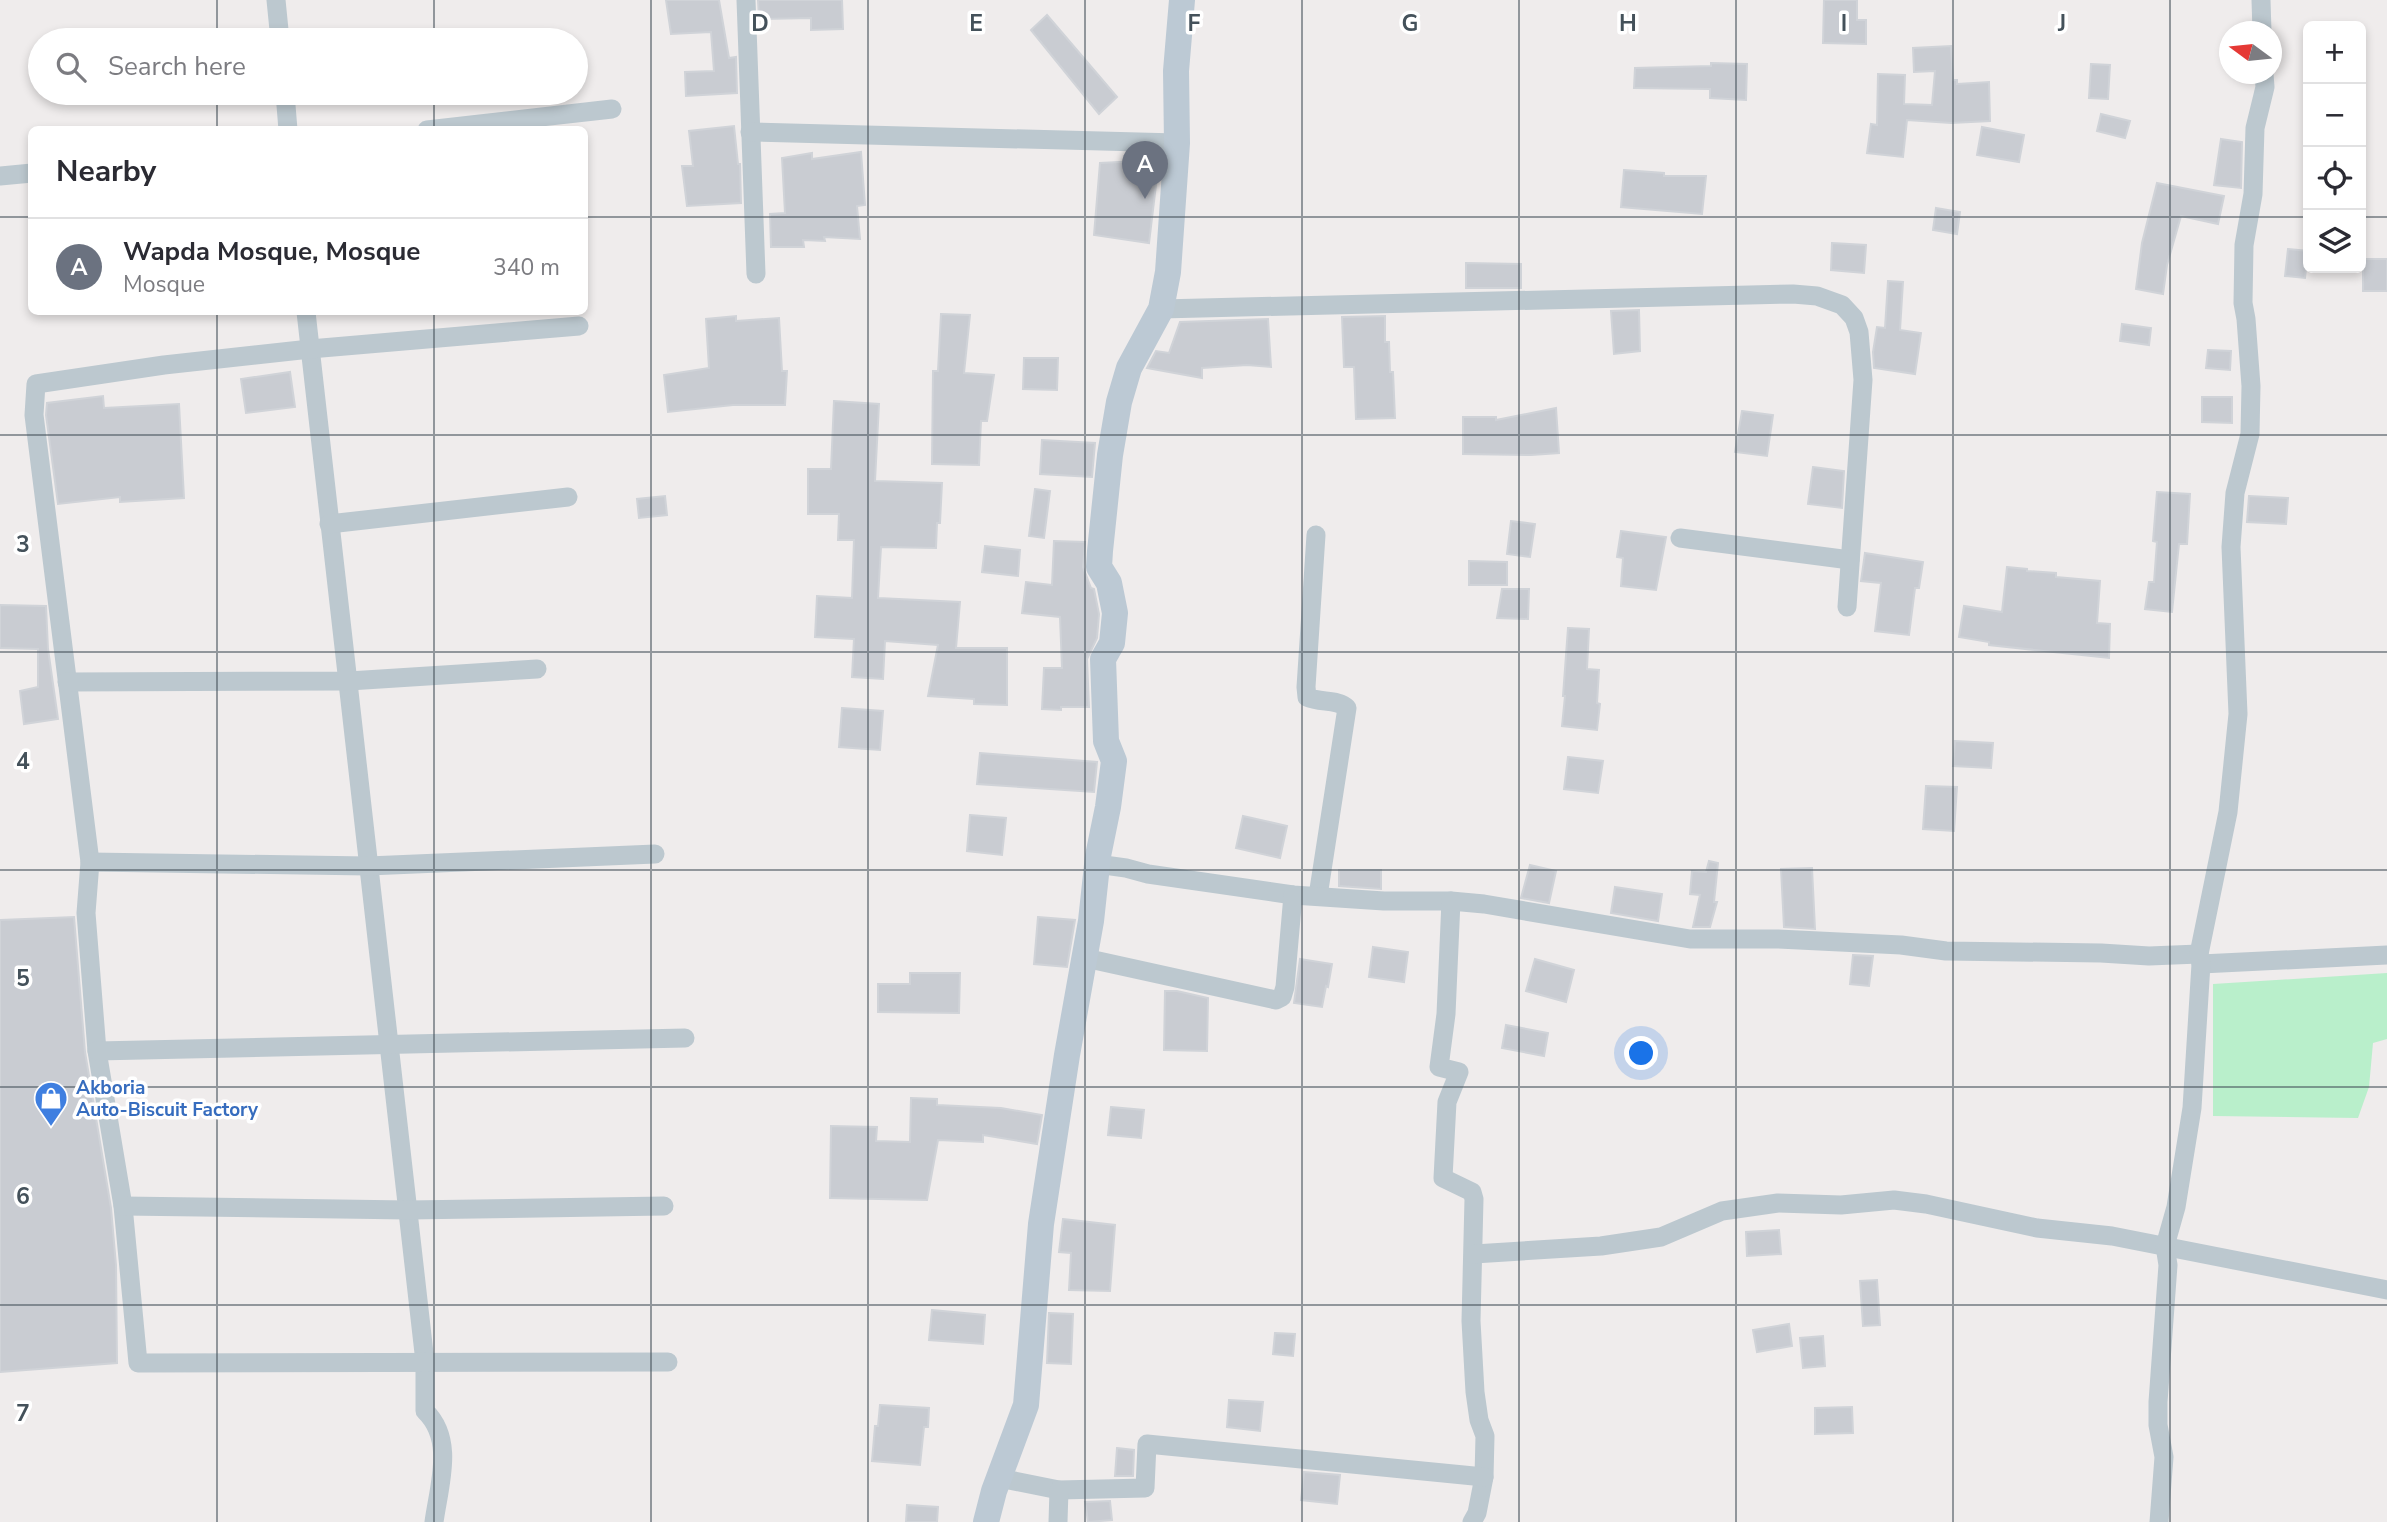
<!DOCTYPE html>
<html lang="en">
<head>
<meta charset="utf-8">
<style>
	:root { --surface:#fff; --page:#f2f2f3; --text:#2b2b33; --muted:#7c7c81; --line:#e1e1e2; --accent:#1578e0 }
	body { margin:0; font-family:"Nunito Sans",sans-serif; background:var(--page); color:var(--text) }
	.controls { position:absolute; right:21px; top:21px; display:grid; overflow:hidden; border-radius:10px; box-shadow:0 4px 10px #0003 }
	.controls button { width:63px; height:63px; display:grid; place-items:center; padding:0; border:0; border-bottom:2px solid var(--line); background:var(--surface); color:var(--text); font:35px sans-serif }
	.compass { position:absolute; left:2219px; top:21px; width:63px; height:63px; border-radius:50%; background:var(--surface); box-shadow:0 4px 10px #0003; rotate:285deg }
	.you { position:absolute; left:1642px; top:1054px; width:24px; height:24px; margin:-18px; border:5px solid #fff; border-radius:50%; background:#1a73e8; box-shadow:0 0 0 10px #1a73e833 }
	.badge { display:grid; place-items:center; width:46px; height:46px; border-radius:50%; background:var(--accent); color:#fff; font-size:23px; font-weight:700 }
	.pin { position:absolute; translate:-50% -58px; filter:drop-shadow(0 2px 4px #0008) }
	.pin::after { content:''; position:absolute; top:37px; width:24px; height:21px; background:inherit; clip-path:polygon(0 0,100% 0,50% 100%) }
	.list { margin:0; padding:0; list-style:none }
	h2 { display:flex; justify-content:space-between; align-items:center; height:91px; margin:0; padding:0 28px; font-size:30px }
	h2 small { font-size:23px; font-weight:400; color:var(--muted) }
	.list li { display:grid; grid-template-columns:46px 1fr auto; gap:21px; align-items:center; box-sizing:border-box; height:98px; padding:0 28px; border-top:2px solid var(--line) }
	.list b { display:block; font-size:26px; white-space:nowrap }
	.list p { margin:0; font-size:23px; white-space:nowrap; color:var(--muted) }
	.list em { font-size:23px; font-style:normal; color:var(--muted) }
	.icon { flex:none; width:38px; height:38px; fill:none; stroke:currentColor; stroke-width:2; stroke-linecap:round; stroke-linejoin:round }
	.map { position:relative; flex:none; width:2387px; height:1522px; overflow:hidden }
	.search { position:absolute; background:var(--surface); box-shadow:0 4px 10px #0003; left:28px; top:28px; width:560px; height:77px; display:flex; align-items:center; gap:18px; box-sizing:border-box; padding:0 24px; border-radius:38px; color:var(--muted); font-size:26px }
	.panel { position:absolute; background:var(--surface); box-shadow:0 4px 10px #0003; left:28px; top:126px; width:560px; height:189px; border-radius:10px }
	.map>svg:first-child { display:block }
	.green { fill:#b9efcb }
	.building { fill:#c9ccd2; stroke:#d0d3d8; stroke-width:2 }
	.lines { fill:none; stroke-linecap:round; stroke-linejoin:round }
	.street { stroke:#bcc8cf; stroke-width:19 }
	.secondary { stroke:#bcc9d4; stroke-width:26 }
	.grid { fill:none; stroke:#44515a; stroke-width:2; stroke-opacity:0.55 }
	.labels { text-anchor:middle; stroke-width:7; stroke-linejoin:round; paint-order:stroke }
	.shop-label { font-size:19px; font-weight:bold; fill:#366cbe; stroke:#fff; text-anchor:start }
	.grid-label { font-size:23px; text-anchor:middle; font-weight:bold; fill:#44515a; stroke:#fff; stroke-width:7; stroke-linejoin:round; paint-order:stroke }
</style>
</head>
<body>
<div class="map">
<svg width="2387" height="1522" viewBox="0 0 2387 1522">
	<rect width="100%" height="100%" fill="#efecec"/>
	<path class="green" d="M2387,973v66l-14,4 -4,44 -11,31 -145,-2v-132z"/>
	<g class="building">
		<path d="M666,0h53l10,58 7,-1 1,36 -51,3 -1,-24 29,-1 -3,-39 -40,2z"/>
		<path d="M758,0h84l1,29 -32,1v-12l-52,1z"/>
		<path d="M1824,0h33v20h9v24l-43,-1z"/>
		<path d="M1047,15l70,82 -18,17 -68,-84z"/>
		<path d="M1951,46l2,34h4v4l32,-2 1,39 -39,2 -44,-3 -4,37 -36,-4 4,-29 6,1 1,-51 27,1 -1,29 28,1 3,-34 -21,1 -1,-24z"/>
		<path d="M1711,63l36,1 -1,36 -36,-2v-9l-76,-1 1,-20 76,-2z"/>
		<path d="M2091,64l19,1 -2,34 -19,-1z"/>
		<path d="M2101,114l29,7 -5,17 -28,-7z"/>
		<path d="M734,126l4,38h2l1,39 -54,3 -5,-40h11l-4,-35z"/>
		<path d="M1982,127l42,8 -5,27 -42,-7z"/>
		<path d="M2221,139l21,3 -1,46 -27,-3z"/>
		<path d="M861,152l4,53 -8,1 3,33 -36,-2 1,4 -22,-1 1,7h-33l-1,-33 15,-1 -3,-55 30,-5v6z"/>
		<path d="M1159,160l-10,83 -55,-8 6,-72z"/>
		<path d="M1624,170l40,3v3h42l-4,38 -81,-7z"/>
		<path d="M2157,183l67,13 -6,28 -37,-8 -14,49 -4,29 -27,-5 6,-46z"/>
		<path d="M1936,208l24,4 -3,22 -24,-4z"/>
		<path d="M1832,243l34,2 -2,28 -33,-3z"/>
		<path d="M2288,249l20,2 -3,27 -20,-2z"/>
		<rect x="2363" y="259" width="24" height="32"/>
		<path d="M1466,263l55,1v24h-55z"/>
		<path d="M1888,281l15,1 -3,48 21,3 -6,41 -41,-6 -1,-16 4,-25 8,1z"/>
		<path d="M1639,310l1,41 -26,3 -3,-43z"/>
		<path d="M941,314l29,1 -6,58 30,2 -7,46h-6l-2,44 -47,-1 1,-93h5z"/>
		<path d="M736,316v5l43,-3 3,53h5l-2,34h-52l-65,7 -4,-37 45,-7 -3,-49z"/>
		<path d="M1385,316v26h4l1,30h3l2,46 -39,1 -2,-52h-10l-2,-50z"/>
		<path d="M1268,319l3,48 -24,-2 -45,3v10l-55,-10 9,-17 13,2 11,-31z"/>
		<path d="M2122,324l29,4 -2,17 -29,-4z"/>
		<path d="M2208,350l23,1 -1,19 -24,-2z"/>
		<path d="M1024,358h34l-1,32 -34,-1z"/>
		<path d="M290,372l5,35 -49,6 -5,-34z"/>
		<path d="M103,396l1,12 75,-4 5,94 -64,4v-5l-62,7 -12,-89 1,-12z"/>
		<path d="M2202,397h30v26l-30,-1z"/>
		<path d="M834,401l45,3 -4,77 67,2 -2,40h-3l-1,25 -55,-1 -3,51 82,4 -4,46h51v57l-33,-1v-5l-46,-3 10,-51 -53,-4 -2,38 -31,-2 2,-38 -39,-2 2,-41 35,2 2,-58h-16l1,-26h-31v-45h23z"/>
		<path d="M1556,408l3,45 -28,2 -68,-1v-37h33v3z"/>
		<path d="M1742,411l31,4 -6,41 -32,-4z"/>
		<path d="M1042,440l53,3 -3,34 -52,-3z"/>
		<path d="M1813,467l31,4 -2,37 -34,-4z"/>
		<path d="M1035,489l15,2 -6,47 -15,-2z"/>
		<path d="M2157,492l33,2 -3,50h-8l-7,68 -27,-3 4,-27h5l3,-40 -4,-1z"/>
		<path d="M665,496l2,19 -28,3 -2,-19z"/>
		<path d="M2249,496l39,2 -2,26 -39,-2z"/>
		<path d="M1511,521l24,3 -5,33 -23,-3z"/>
		<path d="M1621,531l45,6 -10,53 -35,-4 2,-28 -6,-1z"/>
		<path d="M1054,541l31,1 -2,25 8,21 3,1 5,25 -2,24 -10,21 2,48h-28v3l-19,-1 2,-41h18l-2,-51 -38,-4 4,-31 26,3z"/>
		<path d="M985,546l35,4 -2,26 -36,-4z"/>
		<path d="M1865,553l58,9 -4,26h-4l-6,47 -34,-4 6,-48 -20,-2z"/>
		<path d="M1469,561l38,1v23h-38z"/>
		<path d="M2007,567l20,2v2l29,2v4l44,4 -3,42 13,1 -1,34 -120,-13v-3l-30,-5 5,-31 38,6z"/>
		<path d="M1502,589h27l-1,30 -31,-1z"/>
		<path d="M0,605l46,1 2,43 10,70 -34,5 -4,-33 18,-4v-38l-38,-1z"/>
		<path d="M1568,628l21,1 -2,40 12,1 -2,33 3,1 -3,26 -35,-4 3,-30h-2z"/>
		<path d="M842,708l41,3 -3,39 -41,-3z"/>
		<path d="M1955,741l38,2 -2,25 -38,-2z"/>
		<path d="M980,753l117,9 -3,30 -117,-8z"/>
		<path d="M1568,757l35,4 -5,32 -34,-4z"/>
		<path d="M1926,786l31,1 -3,44 -31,-2z"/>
		<path d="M970,815l36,3 -4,37 -35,-4z"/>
		<path d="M1243,816l44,10 -7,32 -44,-10z"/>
		<path d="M1709,861l9,2 -4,39h3l-7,25h-17l7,-32 -10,-1 2,-23 14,1z"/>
		<path d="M1530,865l26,6 -7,32 -28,-5z"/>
		<path d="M1812,868l3,61 -31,-2 -3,-58z"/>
		<path d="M1339,870h42v19l-42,-3z"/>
		<path d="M1615,887l47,7 -4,27 -47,-8z"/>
		<path d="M74,917l11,135 26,156 5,57 1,98 -117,9v-452z"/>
		<path d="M1038,917l37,3 -8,47 -33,-3z"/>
		<path d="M1373,947l35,5 -4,30 -35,-5z"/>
		<path d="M1853,955l20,1 -4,30 -19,-2z"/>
		<path d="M1300,959l32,5 -4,23 -2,-1 -4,21 -28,-4z"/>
		<path d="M1535,959l39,11 -8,32 -40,-11z"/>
		<path d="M910,973h50l-1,40 -81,-1v-28h32z"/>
		<path d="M1165,991h12l31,7 -1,53 -43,-1z"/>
		<path d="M1506,1025l42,8 -4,23 -42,-8z"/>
		<path d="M911,1098l26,1v6l64,3 41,7 -5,29 -54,-9v7l-45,-2 -11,60 -97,-2 1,-72 46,1 -1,14 34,1z"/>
		<path d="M1111,1107l33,3 -3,28 -33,-3z"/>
		<path d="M1063,1219l52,6 -5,66 -41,-1 2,-37 -12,-1z"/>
		<path d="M1779,1230l2,24 -34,2 -1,-24z"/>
		<path d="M1877,1280l3,45 -17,1 -3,-45z"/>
		<path d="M932,1310l53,5 -2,29 -54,-4z"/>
		<path d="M1049,1313l24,1 -2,50 -24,-1z"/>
		<path d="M1789,1324l3,22 -35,6 -4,-22z"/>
		<path d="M1275,1333l20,1 -2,22 -20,-2z"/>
		<path d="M1823,1336l2,30 -22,2 -3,-30z"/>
		<path d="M1229,1400l34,2 -3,29 -33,-4z"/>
		<path d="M880,1405l49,3 -1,19h-4l-4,38 -48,-4 3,-35h3z"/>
		<path d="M1852,1407l1,26 -38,1v-26z"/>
		<path d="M1117,1448l17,2 -1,26h-18z"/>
		<path d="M1304,1472l36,3 -3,29 -36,-4z"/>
		<path d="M1110,1501l2,19 -24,2 -3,-20z"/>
		<path d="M907,1505l31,2 -1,15h-31z"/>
	</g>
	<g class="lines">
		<g class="street">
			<path d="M276,0l4,40"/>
			<path d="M746,0l10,274"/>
			<path d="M2261,0l1,32"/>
			<path d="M285,93l3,37"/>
			<path d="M427,130l185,-21"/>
			<path d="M750,132l427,11"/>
			<path d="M0,176l32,-3"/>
			<path d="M1161,309l632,-15 24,2 25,9 12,13 5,14 4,48 -16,227"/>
			<path d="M306,312l119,1050v49c30,29 14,74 9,111"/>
			<path d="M579,326l-269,23 -146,16 -128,19 -2,31 56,447 -4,51 11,138 26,155 15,157 530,-1"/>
			<path d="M329,524l239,-27"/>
			<path d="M1316,535l-10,152 1,10c13,6 31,2 40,11l-29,188"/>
			<path d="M1680,538l170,22"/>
			<path d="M67,682l282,-1 188,-12"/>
			<path d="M90,862l278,4 287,-12"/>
			<path d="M1097,864l29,4 22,6 145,21 91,6h67l-5,113 -7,53 20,5 -12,30 -4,76 29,14 2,7 -3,122 4,71 4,28 6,16 -1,41 -7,36 -5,9"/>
			<path d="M1451,901l33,3 206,35h88l123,6 45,6 155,2 48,3 50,-2"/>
			<path d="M1085,958l191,42 6,-3 3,-10 8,-92"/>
			<path d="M2201,964l186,-9"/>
			<path d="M97,1051l588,-13"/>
			<path d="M123,1206l285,4 256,-4"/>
			<path d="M1474,1254l127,-8 60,-9 61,-26 56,-8 63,2 53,-5 32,4 111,24 75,8 275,54"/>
			<path d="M999,1478l60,12 86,-2 2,-44 337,33"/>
			<path d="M1058,1522l1,-32"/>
			<path d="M2159,1522l5,-65 -6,-32v-23l10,-137 -3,-19 11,-39 16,-99 9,-144 -2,-10 29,-142 10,-98 -7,-167 4,-54 15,-59 1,-48 -5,-67 -3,-16 1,-58 9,-51 2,-66 10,-41 -1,-13"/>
		</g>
		<path class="secondary" d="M986,1522l8,-31 32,-86 15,-181 26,-169 24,-134 7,-65 10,-49 6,-46 -8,-20 -3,-82 9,-16 3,-30 -6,-30 -10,-16 1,-16 10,-96 9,-53 10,-34 32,-59 7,-37 9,-129 -1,-72 6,-71"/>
	</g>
	<path class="grid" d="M217,0v40M434,0v40M651,0v1522M868,0v1522M1085,0v1522M1302,0v1522M1519,0v1522M1736,0v1522M1953,0v1522M2170,0v1522M217,93v37M434,93v37M0,217h32M584,217h1724M2361,217h26M217,312v1210M434,312v1210M0,435h2387M0,652h2387M0,870h2387M0,1087h2387M0,1305h2387"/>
	<defs>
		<symbol id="shop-pin" viewBox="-11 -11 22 30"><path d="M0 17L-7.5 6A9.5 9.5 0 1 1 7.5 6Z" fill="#3f7fe0" stroke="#fff"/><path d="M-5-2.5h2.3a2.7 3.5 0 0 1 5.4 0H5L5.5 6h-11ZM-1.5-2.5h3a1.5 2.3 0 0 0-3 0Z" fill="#fff"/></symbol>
	</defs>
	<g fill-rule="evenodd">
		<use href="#shop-pin" x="32" y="1079" width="38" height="52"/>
	</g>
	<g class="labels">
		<g class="shop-label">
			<text x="76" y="1094">Akboria<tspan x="76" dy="22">Auto-Biscuit Factory</tspan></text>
		</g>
	</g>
	<g class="grid-label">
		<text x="760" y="31">D</text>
		<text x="976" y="31">E</text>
		<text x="1194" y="31">F</text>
		<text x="1410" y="31">G</text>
		<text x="1628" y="31">H</text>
		<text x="1844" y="31">I</text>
		<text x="2062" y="31">J</text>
		<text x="23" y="552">3</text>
		<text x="23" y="769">4</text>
		<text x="23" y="986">5</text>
		<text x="23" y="1204">6</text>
		<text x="23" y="1421">7</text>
	</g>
</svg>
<div class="controls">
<button>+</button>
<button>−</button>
<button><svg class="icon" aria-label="locate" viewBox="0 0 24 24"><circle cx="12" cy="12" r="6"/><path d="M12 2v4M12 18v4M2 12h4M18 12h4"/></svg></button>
<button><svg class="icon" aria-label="layers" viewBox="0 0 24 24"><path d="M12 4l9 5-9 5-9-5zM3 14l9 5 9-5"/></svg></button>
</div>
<svg class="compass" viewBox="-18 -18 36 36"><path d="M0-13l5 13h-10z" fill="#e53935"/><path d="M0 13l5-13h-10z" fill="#7c7c81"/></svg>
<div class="you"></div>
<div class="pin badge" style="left:1145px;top:199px;background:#6b7280">A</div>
<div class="search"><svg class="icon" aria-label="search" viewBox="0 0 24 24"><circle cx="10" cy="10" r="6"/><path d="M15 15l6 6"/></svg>Search here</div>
<section class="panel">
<h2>Nearby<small></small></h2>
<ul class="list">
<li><span class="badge" style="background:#6b7280">A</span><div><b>Wapda Mosque, Mosque</b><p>Mosque</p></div><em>340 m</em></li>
</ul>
</section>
</div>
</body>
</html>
